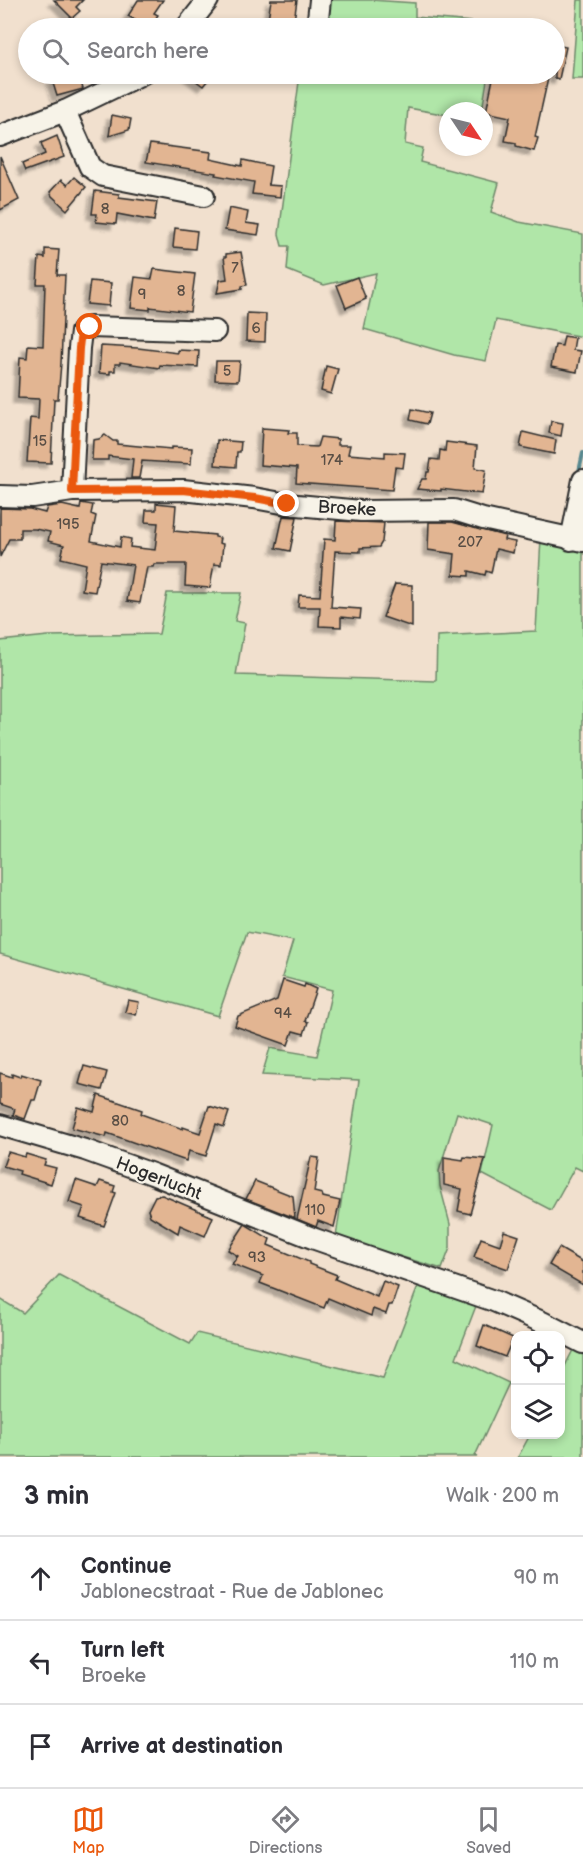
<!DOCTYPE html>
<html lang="en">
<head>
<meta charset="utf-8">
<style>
	:root { --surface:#fff; --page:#f2f2f3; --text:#2b2b33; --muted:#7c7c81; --line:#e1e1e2; --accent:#ea580c }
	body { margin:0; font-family:"Balsamiq Sans",sans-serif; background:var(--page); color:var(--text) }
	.controls { position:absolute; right:18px; bottom:18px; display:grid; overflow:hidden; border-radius:12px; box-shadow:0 3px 9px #0003 }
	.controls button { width:54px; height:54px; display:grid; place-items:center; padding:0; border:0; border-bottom:2px solid var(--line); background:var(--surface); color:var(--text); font:30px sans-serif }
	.compass { position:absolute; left:439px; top:102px; width:54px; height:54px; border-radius:50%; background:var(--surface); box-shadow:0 3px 9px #0003; rotate:125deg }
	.stop { position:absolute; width:18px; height:18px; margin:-14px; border:4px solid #ea580c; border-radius:50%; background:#fff }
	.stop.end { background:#ea580c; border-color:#fff; box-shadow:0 2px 6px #0008 }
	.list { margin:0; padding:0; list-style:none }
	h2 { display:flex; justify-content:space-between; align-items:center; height:78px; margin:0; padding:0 24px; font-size:26px }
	h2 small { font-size:20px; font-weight:400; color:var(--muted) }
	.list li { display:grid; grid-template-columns:39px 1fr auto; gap:18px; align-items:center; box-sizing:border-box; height:84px; padding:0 24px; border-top:2px solid var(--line) }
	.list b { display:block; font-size:22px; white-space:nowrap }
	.list p { margin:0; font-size:20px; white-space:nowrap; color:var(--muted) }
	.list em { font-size:20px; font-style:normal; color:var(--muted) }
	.icon { flex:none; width:33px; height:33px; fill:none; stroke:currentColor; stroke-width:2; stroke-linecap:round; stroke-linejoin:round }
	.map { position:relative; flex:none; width:583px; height:1457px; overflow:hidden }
	.search { position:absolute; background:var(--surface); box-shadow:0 3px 9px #0003; left:18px; right:18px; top:18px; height:66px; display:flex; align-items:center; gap:15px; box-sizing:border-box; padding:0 21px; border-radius:33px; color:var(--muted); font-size:22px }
	.sheet { height:330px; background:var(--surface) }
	nav { display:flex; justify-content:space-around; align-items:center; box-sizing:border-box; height:84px; border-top:2px solid var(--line); background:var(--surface); font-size:16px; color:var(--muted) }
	nav a { display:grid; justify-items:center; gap:3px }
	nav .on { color:var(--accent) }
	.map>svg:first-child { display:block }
	.green { fill:#b0e6a8; stroke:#6e886a; stroke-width:1.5 }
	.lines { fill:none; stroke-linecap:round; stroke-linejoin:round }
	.stream { stroke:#598990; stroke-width:4 }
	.building { fill:#e2b592; stroke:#2b2b2b; stroke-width:1.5; filter:url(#shadow) }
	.minor-casing { stroke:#2b2b2b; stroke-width:24 }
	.minor { stroke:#f7f3e8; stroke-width:20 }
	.route { stroke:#ea580c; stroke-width:8 }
	.labels { text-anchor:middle; stroke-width:4.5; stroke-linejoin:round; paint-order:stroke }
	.number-label { font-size:15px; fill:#594e45 }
	.street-label { font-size:18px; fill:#2b2b2b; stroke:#f7f3e8 }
</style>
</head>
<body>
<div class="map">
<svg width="583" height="1457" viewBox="0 0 583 1457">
	<defs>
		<filter id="shadow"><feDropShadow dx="-5" dy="5" stdDeviation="1.5" flood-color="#0004"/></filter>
	</defs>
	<rect width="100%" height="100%" fill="#f1e0ce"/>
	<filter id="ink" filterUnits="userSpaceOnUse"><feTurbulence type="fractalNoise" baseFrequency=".0167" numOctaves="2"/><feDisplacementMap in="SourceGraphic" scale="12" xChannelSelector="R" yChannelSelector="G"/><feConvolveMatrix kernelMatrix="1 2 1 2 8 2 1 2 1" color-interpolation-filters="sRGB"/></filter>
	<g filter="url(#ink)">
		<g class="green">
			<path d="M326,0h45l44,3v14l81,7 -1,4h-173z"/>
			<path d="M578,0h5v79h-11z"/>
			<path d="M300,74l22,2v-2h166l-6,37h-34v4l-40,-7 -3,36 18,4 -3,14 79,21 -8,29 28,10 64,12v103l-87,-17 -10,41 -32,-6 -90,-26 12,-56 -52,12 -37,-15 2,-24h-7l-3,-12z"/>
			<path d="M541,538l42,8v625l-8,-4 -24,43 -69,-36 11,-49 -36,-12 -18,58 1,15 10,38v24l-8,21 -106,-32 23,-157 -97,-5 8,-27 47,8 15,-66 -50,-13 11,-36 -46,-9 -29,84 -218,-62v-313l48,-5 111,-2 8,-41h74l-6,28 10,2 -9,52 200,6 1,-45 99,-5z"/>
			<path d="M59,1275l131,69 7,-11 186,45 36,-94 57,22 -20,52 53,25 -34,73 2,1h-477v-158l23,14z"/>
			<path d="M573,1350l10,5v102h-65l12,-22 30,-1 1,-60z"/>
		</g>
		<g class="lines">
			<path class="stream" d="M578,476l5,-23"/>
		</g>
		<g class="building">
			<path d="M54,0h29l-7,7 4,4 -8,7z"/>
			<path d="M138,0h25l-9,13 4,2 -9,13 -21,-12z"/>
			<path d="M271,0h26l-4,28 -26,-2z"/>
			<path d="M555,45l11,2 -7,32 -4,-1z"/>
			<path d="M74,74h5l4,15 -26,7 -5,-16z"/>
			<path d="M187,74h26l-10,12z"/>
			<path d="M494,74h55l-14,63 3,1 -4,13 -18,-5v-3l-11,-2 5,-24 -24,-5z"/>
			<path d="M112,115l19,4 -2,11 -20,6z"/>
			<path d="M57,136l7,21 -39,14 -3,-7 23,-10 -4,-11z"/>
			<path d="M150,144l61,8 -1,7 32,7 1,-6 28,6 -3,19 13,1 -1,11 -28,-3 2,-12 -39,-7 1,-2 -70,-11z"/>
			<path d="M0,156l19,44 -19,10z"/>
			<path d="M74,177l12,10 -19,23 -15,-14 -2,-4 11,-12 6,5z"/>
			<path d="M95,191l24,3v3l38,5 -3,19 -37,-7 -1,10 -20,-2 1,-8h-5z"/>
			<path d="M229,208l19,4 -2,11 14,2 -2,10 -33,-5z"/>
			<path d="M175,228l22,3 -2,18 -22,-2z"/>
			<path d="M45,249l14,1 -2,25h8l-4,88 -3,36h-4l-3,64 -24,-1 3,-44 8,1 1,-20 -21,-1 2,-41 7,1 1,-13 15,1 2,-62h-8l2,-27 6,1z"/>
			<path d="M241,252l6,33 -5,1v3l-25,4 3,-13 7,-1 -3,-22h2v-3z"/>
			<path d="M154,269l41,5 -5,38 -40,-5v3l-19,-2 4,-31 17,2z"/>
			<path d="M357,277l9,22 -20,9 -9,-23z"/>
			<path d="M90,281l21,2 -2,23 -22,-2z"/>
			<path d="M247,313l19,1 -1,28 -19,-1z"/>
			<path d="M564,336l11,2 -2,12 8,1 -4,21 -26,-5 4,-22 7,1z"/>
			<path d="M101,346l37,2 40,5v-3l21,1 -1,16 -38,-2 -1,3 -39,-6v2h-5v7h-5v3l-11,-1z"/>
			<path d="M216,361h24l-2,20 -23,-1z"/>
			<path d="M326,366l12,3 -7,25 -10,-3z"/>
			<path d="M412,409l18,4 -3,11 -17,-4z"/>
			<path d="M551,421l12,2 -2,13 -12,-3z"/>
			<path d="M262,428l27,2 -1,3h9v13l20,1 3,-10 18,2v6h12l-2,9 37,3v-5l20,1 -2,15 -8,-1 -3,23 -96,-7 1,-15 -37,-3z"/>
			<path d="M523,432l33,8 -2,14 -34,-7z"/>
			<path d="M105,435l8,6h4v3l54,5v-2l21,1 -1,16 -49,-3 -3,17h-8l2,-19 -25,-3v4h-16l1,-20 6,-1z"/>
			<path d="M217,440l24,2 -1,10h-3l-1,15 -21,-2z"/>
			<path d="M446,442l31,4 -2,22 11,2 -4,24 -41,-5v2l-24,-2 5,-10h4l1,-7h2l2,-13 8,1 1,-10 5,1z"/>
			<path d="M81,503l12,2 -2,9 5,2 -5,25 29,6 1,-10 10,2 -1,8 25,3 3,-27 -13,-1 1,-12h10v-7l20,2 -2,26 41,4v2l5,1 -1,5 4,1 -2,21 -7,-1 -4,24 -25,-2 1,-22h-32l-1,3h-6l-7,36 -13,-2 6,-36 -32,-4 -6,31 -13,-2 4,-26 -25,-6 3,-13 -16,-4 2,-9 -15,-3h-15v10h-11l-9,18v-49l30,1 15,4 2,-6 15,-2 18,4z"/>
			<path d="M283,516l14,1 -7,34 -14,-3z"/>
			<path d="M336,521l48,2 -2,19 -3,5 -19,1v4l-25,-1 -4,56 30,2 -1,10 -19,-2v10l-22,-1 1,-19h-22l1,-12 21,1 4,-57 11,1z"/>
			<path d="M429,522h23l53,14 -1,4 11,2 -2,11 -17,-4 -5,24 -5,-2 -1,4 -16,-4v5l-16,-1 2,-21 -27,-4z"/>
			<path d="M395,584l17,1v42l-29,-10z"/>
			<path d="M283,980l21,7 1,-3 11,5 -11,32 3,1 -4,12 -11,-3 -5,14 -53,-19 3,-10 39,-16z"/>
			<path d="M128,1000l11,2 -3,13 -11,-3z"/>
			<path d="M84,1066l23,6 -5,18 -23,-6z"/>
			<path d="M0,1073l12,4v-3l8,3 1,-3 20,6 -6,20h-3l-7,19 -12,-4 2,-6 -15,-5z"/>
			<path d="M98,1095l44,15 -1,4 42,15v-2l17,6 9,-27 20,6 -5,15 -8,-3 -10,32 -17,-5 -3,10 -79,-28 -1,4 -34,-9 6,-21 16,5z"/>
			<path d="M8,1152l17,5 1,-3 20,6 -2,5 12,3 -5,16 -32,-10 1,-3 -17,-5z"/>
			<path d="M311,1157l8,1 -5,34 8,2 1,3 17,4 -6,26 -16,-6 -2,6 -19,-8z"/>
			<path d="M444,1157l19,3 1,-3 21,2 -15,55 -12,-3 4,-22 -18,-4z"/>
			<path d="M76,1180l21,7 3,-6 15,5 -2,6 3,1 -12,33 -24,-8 4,-11 -15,-5z"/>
			<path d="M255,1181l38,15 2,22 -49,-19z"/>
			<path d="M162,1195l51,22 -8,19 -25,-11 -2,8 -28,-17 -2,-6 7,-14z"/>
			<path d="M245,1224l25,15 -2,6 41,17v2l28,11 -2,4 42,18 6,-16 15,6 -6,18h-3l-3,9 -13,-5 -2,7 -43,-18 -4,10 -64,-25 3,-7 -31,-12 6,-8 -10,-6z"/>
			<path d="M504,1231l15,5 -11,33 -34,-12 7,-19 19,7z"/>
			<path d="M559,1248l24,14v23l-34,-20z"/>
			<path d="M484,1325l29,13 -8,19 -28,-11z"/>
		</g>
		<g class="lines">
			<defs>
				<g id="minor">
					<path d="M186,28l22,-28"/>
					<path d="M317,28l3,-28"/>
					<path d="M65,111l25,56 13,9 101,20"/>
					<path d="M0,136l65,-25 77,-37"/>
					<path d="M72,491l7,-143 2,-16 9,-5 125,4"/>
					<path d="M0,496l32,1 40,-6 111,-1 71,8 33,6 74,7 93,-1 29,9 100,22"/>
					<path d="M571,540l12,-60"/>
					<path d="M0,1125l85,25 67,24 163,65 179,62 48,21 41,21"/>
				</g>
			</defs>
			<use href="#minor" class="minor-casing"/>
			<use href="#minor" class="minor"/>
		</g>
	</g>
	<g class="lines" filter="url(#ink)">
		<path class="route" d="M90,327l-9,5 -2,16 -7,143 111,-1 72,8 32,6"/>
	</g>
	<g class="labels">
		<g class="number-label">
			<text x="105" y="214">8</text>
			<text x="235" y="273">7</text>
			<text x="181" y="296">8</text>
			<text x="142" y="299">9</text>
			<text x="256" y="333">6</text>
			<text x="227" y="376">5</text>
			<text x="40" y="446">15</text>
			<text x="332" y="465">174</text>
			<text x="68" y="529">195</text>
			<text x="470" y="547">207</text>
			<text x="283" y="1018">94</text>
			<text x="120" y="1126">80</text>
			<text x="315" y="1215">110</text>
			<text x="257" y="1262">93</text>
		</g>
		<g class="street-label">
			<text transform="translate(347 508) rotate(3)" y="6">Broeke</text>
			<text transform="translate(159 1178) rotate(21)" y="6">Hogerlucht</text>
		</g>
	</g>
</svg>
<div class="controls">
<button><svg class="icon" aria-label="locate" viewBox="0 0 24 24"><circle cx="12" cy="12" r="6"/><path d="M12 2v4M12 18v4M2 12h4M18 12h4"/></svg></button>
<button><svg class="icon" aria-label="layers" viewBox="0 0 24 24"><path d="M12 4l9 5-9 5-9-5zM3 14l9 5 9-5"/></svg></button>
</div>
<svg class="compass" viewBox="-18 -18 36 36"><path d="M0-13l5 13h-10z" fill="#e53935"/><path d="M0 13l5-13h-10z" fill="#7c7c81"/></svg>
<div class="stop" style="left:90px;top:327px"></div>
<div class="stop end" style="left:287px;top:504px"></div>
<div class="search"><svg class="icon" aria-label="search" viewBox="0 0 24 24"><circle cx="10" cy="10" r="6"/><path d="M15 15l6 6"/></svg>Search here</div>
</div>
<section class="sheet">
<h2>3 min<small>Walk · 200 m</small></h2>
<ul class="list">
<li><svg class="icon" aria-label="ahead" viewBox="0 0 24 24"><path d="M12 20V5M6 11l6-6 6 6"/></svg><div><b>Continue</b><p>Jablonecstraat - Rue de Jablonec</p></div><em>90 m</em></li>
<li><svg class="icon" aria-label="left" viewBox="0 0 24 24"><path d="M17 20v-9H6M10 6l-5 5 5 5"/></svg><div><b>Turn left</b><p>Broeke</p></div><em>110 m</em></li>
<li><svg class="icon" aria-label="arrive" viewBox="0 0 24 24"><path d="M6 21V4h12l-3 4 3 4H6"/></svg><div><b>Arrive at destination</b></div></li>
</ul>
</section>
<nav>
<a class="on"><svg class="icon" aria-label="map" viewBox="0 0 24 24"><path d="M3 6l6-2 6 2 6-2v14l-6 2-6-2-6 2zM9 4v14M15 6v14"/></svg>Map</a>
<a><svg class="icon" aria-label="directions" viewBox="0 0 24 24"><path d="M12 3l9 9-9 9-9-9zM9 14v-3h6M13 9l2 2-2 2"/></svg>Directions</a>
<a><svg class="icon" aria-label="saved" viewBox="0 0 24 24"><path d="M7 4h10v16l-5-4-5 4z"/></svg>Saved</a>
</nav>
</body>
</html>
